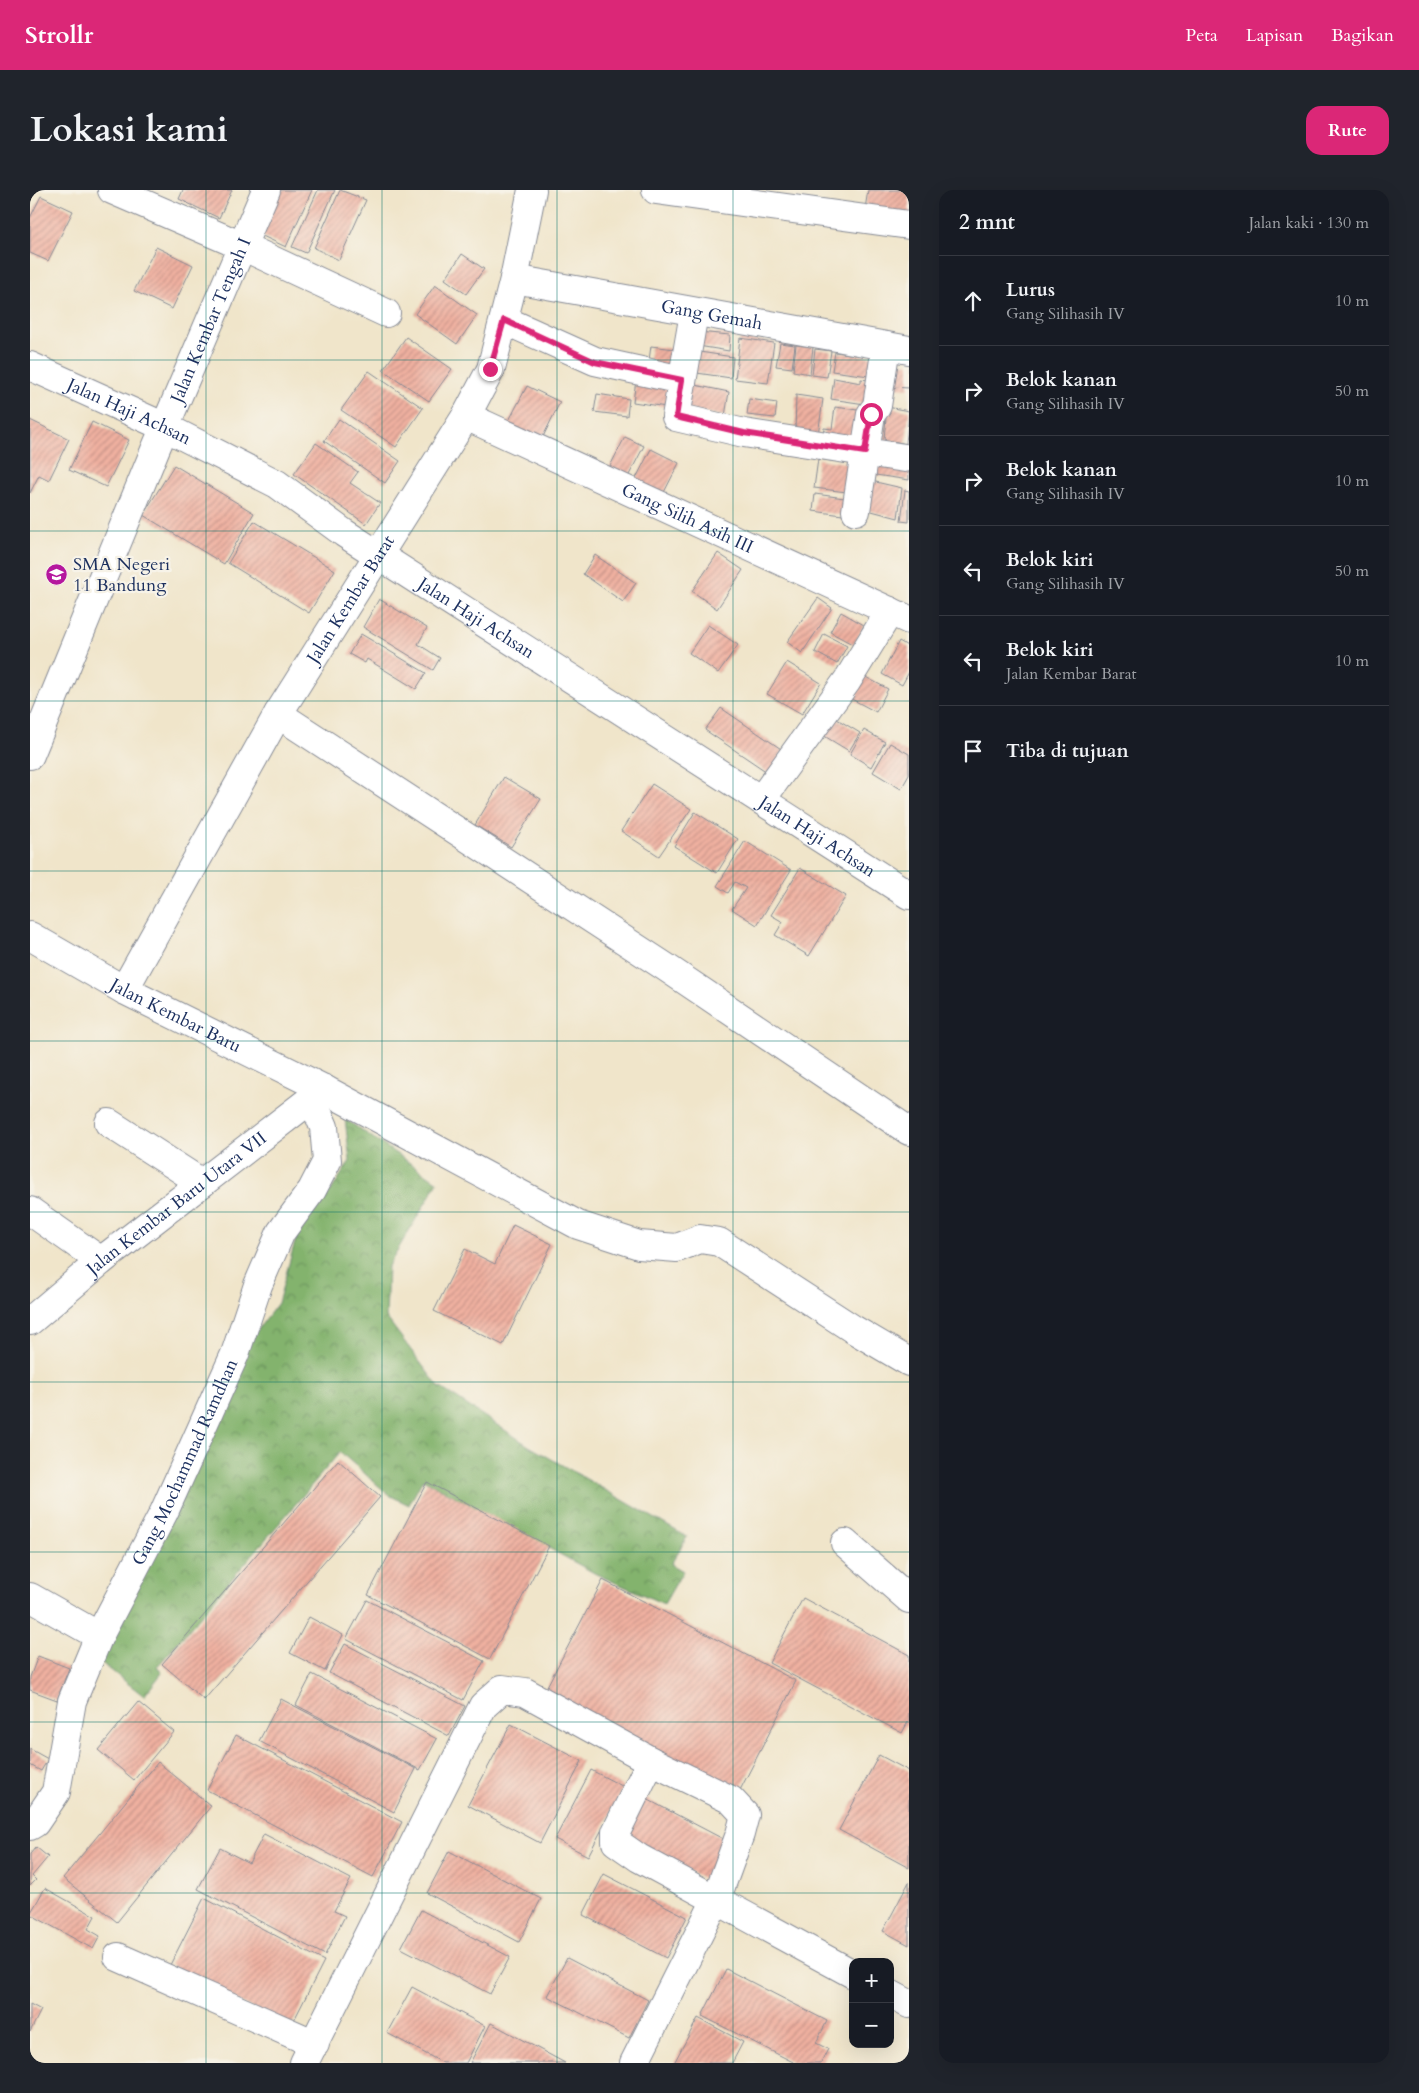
<!DOCTYPE html>
<html lang="id">
<head>
<meta charset="utf-8">
<style>
	:root { --surface:#171b24; --page:#20242c; --text:#f1f3f6; --muted:#9ea1a6; --line:#363941; --accent:#db2777 }
	body { margin:0; font-family:Cardo,serif; background:var(--page); color:var(--text) }
	.controls { position:absolute; right:15px; bottom:15px; display:grid; overflow:hidden; border-radius:10px; box-shadow:0 5px 20px #0002 }
	.controls button { width:45px; height:45px; display:grid; place-items:center; padding:0; border:0; border-bottom:1px solid var(--line); background:var(--surface); color:var(--text); font:25px sans-serif }
	.stop { position:absolute; width:15px; height:15px; margin:-11px; border:4px solid #db2777; border-radius:50%; background:#fff }
	.stop.end { background:#db2777; border-color:#fff; box-shadow:0 1px 5px #0008 }
	.list { margin:0; padding:0; list-style:none }
	h2 { display:flex; justify-content:space-between; align-items:center; height:65px; margin:0; padding:0 20px; font-size:21px }
	h2 small { font-size:16px; font-weight:400; color:var(--muted) }
	.list li { display:grid; grid-template-columns:32px 1fr auto; gap:15px; align-items:center; box-sizing:border-box; height:90px; padding:0 20px; border-top:1px solid var(--line) }
	.list b { display:block; font-size:19px; white-space:nowrap }
	.list p { margin:0; font-size:16px; white-space:nowrap; color:var(--muted) }
	.list em { font-size:16px; font-style:normal; color:var(--muted) }
	.icon { flex:none; width:28px; height:28px; fill:none; stroke:currentColor; stroke-width:2; stroke-linecap:round; stroke-linejoin:round }
	.map { position:relative; flex:none; width:879px; height:1873px; overflow:hidden; border-radius:15px }
	header { display:flex; align-items:center; gap:30px; box-sizing:border-box; height:70px; padding:0 25px; background:var(--accent); color:#fff }
	header strong { font-size:24px }
	nav { display:flex; gap:28px; margin-inline-start:auto; font-size:18px }
	.intro { display:flex; align-items:center; justify-content:space-between; box-sizing:border-box; height:120px; padding:0 30px }
	h1 { margin:0; font-size:35px }
	.button { padding:12px 22px; border-radius:15px; background:var(--accent); color:#fff; font-size:18px; font-weight:700 }
	main { display:flex; gap:30px; padding:0 30px }
	aside { flex:1; background:var(--surface); border-radius:15px; box-shadow:0 5px 20px #0002 }
	.map>svg:first-child { display:block }
	.forest { fill:url(#forest-crowns); stroke:#4f7166 }
	.building { fill:url(#building-hatch) }
	.lines { fill:none; stroke-linecap:round; stroke-linejoin:round }
	.minor-casing { stroke:#868a94; stroke-width:30 }
	.minor { stroke:#fff; stroke-width:28 }
	.route { stroke:#db2777; stroke-width:6 }
	.grid { fill:none; stroke:#0f766e; stroke-width:1; stroke-opacity:0.55 }
	.labels { text-anchor:middle; stroke-width:4.5; stroke-linejoin:round; paint-order:stroke }
	.street-label { font-size:18px; fill:#1b2f5e; stroke:#f7f3e8 }
	.poi-label { font-size:18px; fill:#1b2f5e; stroke:#f7f3e8; text-anchor:start }
</style>
</head>
<body>
<header>
<strong>Strollr</strong>
<nav><a>Peta</a><a>Lapisan</a><a>Bagikan</a></nav>
</header>
<div class="intro"><h1>Lokasi kami</h1><a class="button">Rute</a></div>
<main>
<div class="map">
<svg width="879" height="1873" viewBox="0 0 879 1873">
	<defs>
		<pattern id="forest-crowns" width="20" height="18" patternUnits="userSpaceOnUse" patternTransform="scale(1.25)"><rect width="20" height="18" fill="#83b36d"/><path d="M2 6a3 3 0 1 1 6 0M12 15a3 3 0 1 1 6 0" fill="none" stroke="#6a925d"/></pattern>
		<pattern id="building-hatch" width="6" height="6" patternUnits="userSpaceOnUse" patternTransform="scale(1.25)"><rect width="6" height="6" fill="#f0b1a0"/><path d="M-1 1l2-2M0 6l6-6M5 7l2-2" fill="none" stroke="#c29086"/></pattern>
	</defs>
	<rect width="100%" height="100%" fill="#f7f3e8"/>
	<filter id="ink" filterUnits="userSpaceOnUse"><feTurbulence type="fractalNoise" baseFrequency=".02" numOctaves="2"/><feDisplacementMap in="SourceGraphic" scale="10" xChannelSelector="R" yChannelSelector="G"/><feConvolveMatrix kernelMatrix="1 2 1 2 8 2 1 2 1" color-interpolation-filters="sRGB"/></filter>
	<filter id="wash" filterUnits="userSpaceOnUse"><feTurbulence type="fractalNoise" baseFrequency=".0096" numOctaves="4" result="noise"/><feDisplacementMap in="SourceGraphic" scale="20" xChannelSelector="R" yChannelSelector="G"/><feGaussianBlur stdDeviation="1.12" result="paint"/><feColorMatrix in="noise" values="0 0 0 0 0 0 0 0 0 0 0 0 0 0 0 0 0 1.4 0 .05"/><feComposite in="paint" operator="in"/></filter>
	<g filter="url(#wash)">
		<rect width="100%" height="100%" fill="#f0e5ca"/>
		<path class="forest" d="M315,929l93,63 -50,84 -2,51 52,69 91,60 158,91 -16,27 12,7 -19,33 -68,-30 -173,-95 -14,26 -20,-10 -49,-43 -183,215 5,6 -18,23 -45,-35 150,-320 29,-38 20,-72 34,-42 18,-28z"/>
		<g id="blocks">
			<g class="building">
				<path d="M153,0h49l-13,28 -40,-19z"/>
				<path d="M244,0h38l-26,57 -32,-15z"/>
				<path d="M288,0h17l-29,63 -14,-6z"/>
				<path d="M310,0l26,10 -27,60 -25,-12z"/>
				<path d="M838,0h41v31l-45,-6z"/>
				<path d="M11,6l32,15 -25,50 -18,-8v-35z"/>
				<path d="M126,57l37,18 -21,44 -38,-18z"/>
				<path d="M432,64l22,15 -18,25 -21,-15z"/>
				<path d="M405,95l42,30 -20,29 -42,-30z"/>
				<path d="M668,142l32,3 -1,16 -31,-5z"/>
				<path d="M376,147l46,32 -23,32 -46,-31z"/>
				<path d="M710,148l34,5 -6,40 -33,-4z"/>
				<path d="M750,153l15,2 -3,23 -16,-2z"/>
				<path d="M766,155l17,2 -3,27 -17,-3z"/>
				<path d="M621,156l32,4 -5,22 -30,-5z"/>
				<path d="M785,159l16,2 -4,26 -15,-2z"/>
				<path d="M663,161l40,6 -2,21 -41,-6z"/>
				<path d="M805,162l37,5 -3,19 -37,-5z"/>
				<path d="M867,172l12,2v24l-18,-1z"/>
				<path d="M339,181l54,37 -27,39 -55,-37z"/>
				<path d="M804,188l27,5v-4l14,2 -3,24 -41,-6z"/>
				<path d="M606,190l40,5 -3,23 -40,-6z"/>
				<path d="M655,193l44,9 -4,24 -44,-8z"/>
				<path d="M497,196l33,16 -23,47 -34,-17z"/>
				<path d="M567,204l32,5 -2,17 -33,-4z"/>
				<path d="M766,205l27,4 -5,36 -23,-1z"/>
				<path d="M719,209l28,4 -2,15 -28,-3z"/>
				<path d="M805,217l30,4 -5,31 -37,-2 1,-12 8,1z"/>
				<path d="M857,217l22,4 -3,33 -22,-5z"/>
				<path d="M309,229l61,42 -15,22 -61,-42z"/>
				<path d="M0,230l39,19 -20,41 -10,-5 -9,18z"/>
				<path d="M62,232l37,18 -23,47 -37,-17z"/>
				<path d="M595,247l19,9 -16,31 -19,-9z"/>
				<path d="M286,253l42,29 -8,11 30,20 -14,21 -72,-50z"/>
				<path d="M621,259l28,14 -21,41 -28,-14z"/>
				<path d="M842,267l37,5v18l-40,-6z"/>
				<path d="M788,269l40,6 -3,28 -41,-5z"/>
				<path d="M144,275l80,48 -30,51 -81,-49z"/>
				<path d="M837,290l35,8 -4,30 -34,-9z"/>
				<path d="M875,300l4,1v31l-8,-1z"/>
				<path d="M785,304l37,5 -2,17 -37,-5z"/>
				<path d="M224,331l81,49 -26,43 -81,-50z"/>
				<path d="M688,363l25,17 -26,39 -25,-18z"/>
				<path d="M565,365l41,28 -13,19 -40,-28z"/>
				<path d="M788,408l14,10 -30,45 -15,-11z"/>
				<path d="M349,409l48,29 -9,16 22,14 -7,12 -70,-43z"/>
				<path d="M811,422l23,13 -10,20 -24,-13z"/>
				<path d="M678,435l30,20 -20,28 -29,-20z"/>
				<path d="M331,444l65,39 -10,16 -49,-30 -2,4 -16,-9z"/>
				<path d="M794,444l23,12 -10,18 -22,-12z"/>
				<path d="M869,451l10,6v25l-7,13 -20,-11z"/>
				<path d="M757,472l34,21 -19,31 -35,-20z"/>
				<path d="M828,483l30,16 -12,23 -30,-16z"/>
				<path d="M691,518l63,43 -14,23 -65,-44z"/>
				<path d="M802,526l28,17 -11,18 -28,-17z"/>
				<path d="M834,540l21,12 -14,25 -21,-13z"/>
				<path d="M860,553l19,11v21l-8,14 -28,-17z"/>
				<path d="M474,587l37,22 -30,48 -36,-22z"/>
				<path d="M622,594l39,25 -32,47 -38,-25z"/>
				<path d="M665,622l43,27 -21,34 -43,-27z"/>
				<path d="M715,651l46,29 -34,55 -25,-16 14,-21 -11,-6 -7,11 -11,-7z"/>
				<path d="M770,678l46,28 -37,60 -34,-21 8,-13 -12,-7z"/>
				<path d="M483,1035l39,19 -49,101 -69,-34 31,-62 30,15z"/>
				<path d="M308,1270l42,37 -176,203 -42,-36z"/>
				<path d="M397,1292l122,64 -59,113 -122,-64z"/>
				<path d="M573,1390l193,101 -58,113 -194,-102z"/>
				<path d="M773,1408l106,57v65l-7,13 -133,-70z"/>
				<path d="M337,1410l117,61 -21,39 -117,-61z"/>
				<path d="M279,1427l34,18 -18,36 -35,-18z"/>
				<path d="M315,1454l120,62 -16,30 -120,-63z"/>
				<path d="M8,1466l31,12 -12,32 -27,-10v-13z"/>
				<path d="M282,1484l125,65 -17,31 -124,-65z"/>
				<path d="M251,1509l135,70 -22,43 -135,-71z"/>
				<path d="M108,1512l36,30 -40,48 -36,-30z"/>
				<path d="M481,1534l71,37 -42,82 -72,-38z"/>
				<path d="M206,1545l166,87 -29,55 -166,-87z"/>
				<path d="M0,1559l18,10 -7,12 -11,-6z"/>
				<path d="M849,1565l30,16v97l-70,-38z"/>
				<path d="M128,1572l53,44 -94,116 -54,-44z"/>
				<path d="M561,1580l33,17 -36,69 -33,-17z"/>
				<path d="M611,1606l88,46 -20,39 -89,-46z"/>
				<path d="M234,1644l87,45 -17,32 11,5 -20,39 -127,-66 22,-41 29,15z"/>
				<path d="M6,1657l12,10 -16,19 4,4 -6,6v-32z"/>
				<path d="M419,1661l92,48 -22,43 -92,-49z"/>
				<path d="M574,1684l83,43 -21,41 -83,-43z"/>
				<path d="M879,1692v63l-26,-14z"/>
				<path d="M15,1698l50,28 -7,13 12,7 -7,13 -63,-35z"/>
				<path d="M174,1708l120,63 -34,67 -120,-63z"/>
				<path d="M391,1720l89,47 -20,37 -89,-46z"/>
				<path d="M537,1768l81,42 -19,38 -82,-42z"/>
				<path d="M696,1779l101,52 -11,22 12,6 -7,14h-26l-93,-47z"/>
				<path d="M382,1797l73,39 -19,37h-23l-56,-30z"/>
				<path d="M0,1814l11,6 -11,22z"/>
				<path d="M668,1828l45,24 -11,21h-58z"/>
				<path d="M461,1833l74,40h-95z"/>
			</g>
		</g>
	</g>
	<g filter="url(#ink)">
		<use href="#blocks" fill-opacity="0" stroke="#868a94" stroke-width="1"/>
		<g class="lines">
			<defs>
				<g id="minor">
					<path d="M82,0l130,56 144,67"/>
					<path d="M626,0l253,35"/>
					<path id="s1" d="M484,89l395,71"/>
					<path d="M664,123l-18,104 68,16 121,19 6,-38 6,-8 9,-60"/>
					<path d="M474,130l91,41 87,19"/>
					<path id="s2" d="M0,176l135,61 112,57 67,49 565,362"/>
					<path id="s3" d="M436,226l443,204"/>
					<path d="M826,321l9,-59 40,6"/>
					<path d="M248,524l386,252 245,165"/>
					<path id="s4" d="M0,565l125,-305 111,-260"/>
					<path d="M731,610l86,-119 43,-70"/>
					<path id="s5" d="M0,746l94,54 200,99 254,136 61,20 38,3 23,-9 19,3 134,87 56,33"/>
					<path id="s6" d="M94,800l154,-276 188,-298 25,-47 23,-90 18,-89"/>
					<path d="M79,933l93,60"/>
					<path d="M0,1021l71,50"/>
					<path id="s7" d="M0,1131l71,-60 223,-172"/>
					<path d="M815,1353l64,56"/>
					<path d="M0,1407l69,39"/>
					<path d="M621,1571l-35,71v10l23,16 214,116"/>
					<path id="s8" d="M0,1636l5,-3 21,-31 16,-91 27,-65 65,-124 71,-158 23,-69 23,-53 31,-42 15,-29 -3,-34 -12,-28"/>
					<path d="M88,1767l197,87"/>
					<path d="M860,1804l19,10"/>
					<path d="M274,1873l179,-357 19,-17 23,3 126,69 80,39 14,15 -5,19 -24,66 -82,163"/>
				</g>
			</defs>
			<use href="#minor" class="minor-casing"/>
			<use href="#minor" class="minor"/>
		</g>
	</g>
	<g class="lines" filter="url(#ink)">
		<path class="route" d="M460,179l14,-49 91,42 87,18 -6,37 68,16 121,19 6,-38"/>
	</g>
	<path class="grid" d="M176,0v1873M352,0v1873M527,0v1873M703,0v1873M0,170h879M0,341h879M0,511h879M0,681h879M0,851h879M0,1022h879M0,1192h879M0,1362h879M0,1532h879M0,1703h879"/>
	<defs>
		<symbol id="school-disc" viewBox="-11 -11 22 22"><circle r="9.5" fill="#b5179e" stroke="#f7f3e8"/><path d="M0-5L7-2L0 1L-7-2ZM-4 1L0 2.5L4 1V4Q0 6-4 4Z" fill="#fff"/></symbol>
	</defs>
	<g fill-rule="evenodd">
		<use href="#school-disc" x="14" y="372" width="25" height="25"/>
	</g>
	<g class="labels">
		<g class="street-label">
			<text dy="6" stroke="none"><textPath href="#s1" startOffset="201">Gang Gemah</textPath></text>
			<text dy="6" stroke="none"><textPath href="#s4" startOffset="471">Jalan Kembar Tengah I</textPath></text>
			<text dy="6" stroke="none"><textPath href="#s2" startOffset="109">Jalan Haji Achsan</textPath></text>
			<text dy="6" stroke="none"><textPath href="#s3" startOffset="244">Gang Silih Asih III</textPath></text>
			<text dy="6" stroke="none"><textPath href="#s6" startOffset="452">Jalan Kembar Barat</textPath></text>
			<text dy="6" stroke="none"><textPath href="#s2" startOffset="514">Jalan Haji Achsan</textPath></text>
			<text dy="6" stroke="none"><textPath href="#s2" startOffset="919">Jalan Haji Achsan</textPath></text>
			<text dy="6" stroke="none"><textPath href="#s5" startOffset="166">Jalan Kembar Baru</textPath></text>
			<text dy="6" stroke="none"><textPath href="#s7" startOffset="188">Jalan Kembar Baru Utara VII</textPath></text>
			<text dy="6" stroke="none"><textPath href="#s8" startOffset="400">Gang Mochammad Ramdhan</textPath></text>
		</g>
		<g class="poi-label">
			<text x="43" y="380">SMA Negeri<tspan x="43" dy="21">11 Bandung</tspan></text>
		</g>
	</g>
</svg>
<div class="controls">
<button>+</button>
<button>−</button>
</div>
<div class="stop" style="left:841px;top:224px"></div>
<div class="stop end" style="left:460px;top:179px"></div>
</div>
<aside>
<h2>2 mnt<small>Jalan kaki · 130 m</small></h2>
<ul class="list">
<li><svg class="icon" aria-label="ahead" viewBox="0 0 24 24"><path d="M12 20V5M6 11l6-6 6 6"/></svg><div><b>Lurus</b><p>Gang Silihasih IV</p></div><em>10 m</em></li>
<li><svg class="icon" aria-label="right" viewBox="0 0 24 24"><path d="M7 20v-9h11M14 6l5 5-5 5"/></svg><div><b>Belok kanan</b><p>Gang Silihasih IV</p></div><em>50 m</em></li>
<li><svg class="icon" aria-label="right" viewBox="0 0 24 24"><path d="M7 20v-9h11M14 6l5 5-5 5"/></svg><div><b>Belok kanan</b><p>Gang Silihasih IV</p></div><em>10 m</em></li>
<li><svg class="icon" aria-label="left" viewBox="0 0 24 24"><path d="M17 20v-9H6M10 6l-5 5 5 5"/></svg><div><b>Belok kiri</b><p>Gang Silihasih IV</p></div><em>50 m</em></li>
<li><svg class="icon" aria-label="left" viewBox="0 0 24 24"><path d="M17 20v-9H6M10 6l-5 5 5 5"/></svg><div><b>Belok kiri</b><p>Jalan Kembar Barat</p></div><em>10 m</em></li>
<li><svg class="icon" aria-label="arrive" viewBox="0 0 24 24"><path d="M6 21V4h12l-3 4 3 4H6"/></svg><div><b>Tiba di tujuan</b></div></li>
</ul>
</aside>
</main>
</body>
</html>
